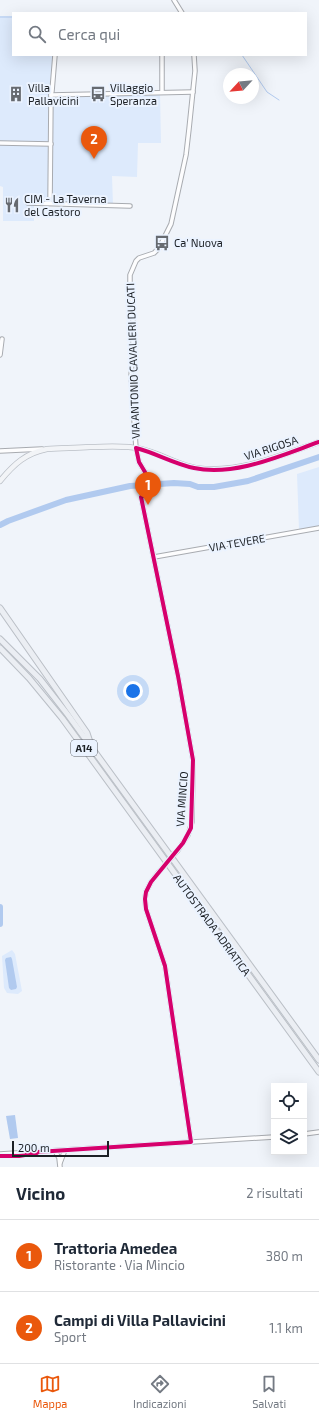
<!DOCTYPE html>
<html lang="it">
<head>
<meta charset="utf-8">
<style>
	:root { --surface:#fff; --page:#f6f6f7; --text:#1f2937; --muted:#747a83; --line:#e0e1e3; --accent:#ea580c }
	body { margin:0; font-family:"Exo 2",sans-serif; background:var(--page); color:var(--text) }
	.controls { position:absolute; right:12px; bottom:12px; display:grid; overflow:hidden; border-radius:0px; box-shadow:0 4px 16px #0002 }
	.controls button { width:36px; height:36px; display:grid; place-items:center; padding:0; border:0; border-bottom:1px solid var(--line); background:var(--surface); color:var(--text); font:20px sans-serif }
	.compass { position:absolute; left:223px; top:68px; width:36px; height:36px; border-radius:50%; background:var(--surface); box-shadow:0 4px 16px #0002; rotate:244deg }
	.scale { position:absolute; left:12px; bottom:10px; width:97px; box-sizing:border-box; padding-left:4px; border:2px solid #1c2025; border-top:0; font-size:11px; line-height:14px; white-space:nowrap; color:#1c2025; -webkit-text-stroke:3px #ebf3ff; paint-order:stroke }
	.you { position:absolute; left:133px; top:691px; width:14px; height:14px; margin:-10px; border:3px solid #fff; border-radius:50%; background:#1a73e8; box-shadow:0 0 0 6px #1a73e833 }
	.badge { display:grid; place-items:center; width:26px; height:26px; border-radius:50%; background:var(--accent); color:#fff; font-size:13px; font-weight:700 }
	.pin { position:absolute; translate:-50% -33px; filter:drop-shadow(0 1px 2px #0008) }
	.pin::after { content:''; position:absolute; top:21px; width:14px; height:12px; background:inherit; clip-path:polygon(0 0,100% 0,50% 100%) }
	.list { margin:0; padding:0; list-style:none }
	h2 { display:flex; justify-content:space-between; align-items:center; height:52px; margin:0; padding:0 16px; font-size:17px }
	h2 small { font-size:13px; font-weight:400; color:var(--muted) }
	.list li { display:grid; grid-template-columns:26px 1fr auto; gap:12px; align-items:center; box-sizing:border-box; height:72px; padding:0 16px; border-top:1px solid var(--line) }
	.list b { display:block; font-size:15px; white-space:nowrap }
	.list p { margin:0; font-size:13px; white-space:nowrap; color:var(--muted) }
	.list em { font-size:13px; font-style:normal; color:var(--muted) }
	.icon { flex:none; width:22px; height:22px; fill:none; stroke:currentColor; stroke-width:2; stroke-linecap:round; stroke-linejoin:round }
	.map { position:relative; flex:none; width:319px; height:1167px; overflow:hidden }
	.search { position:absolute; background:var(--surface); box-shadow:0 4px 16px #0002; left:12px; right:12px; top:12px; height:44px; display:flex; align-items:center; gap:10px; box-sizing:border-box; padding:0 14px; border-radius:0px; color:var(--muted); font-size:15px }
	.sheet { height:196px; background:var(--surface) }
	nav { display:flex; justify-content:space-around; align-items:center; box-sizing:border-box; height:56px; border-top:1px solid var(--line); background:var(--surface); font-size:11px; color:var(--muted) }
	nav a { display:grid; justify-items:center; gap:2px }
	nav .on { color:var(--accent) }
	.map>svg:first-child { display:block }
	.green { fill:#ddeafc }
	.water { fill:#b1caef }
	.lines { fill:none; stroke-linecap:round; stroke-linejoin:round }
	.stream { stroke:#b1caef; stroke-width:1 }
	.river { stroke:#b1caef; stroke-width:6 }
	.minor-casing { stroke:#a8abb0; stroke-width:5.5 }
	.major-casing { stroke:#babfc6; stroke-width:6 }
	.highway-casing { stroke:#babfc6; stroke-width:7 }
	.minor { stroke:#fdfdfe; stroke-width:3.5 }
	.major { stroke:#f2f4f7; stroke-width:4.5 }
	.highway { stroke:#ebeef3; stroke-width:5 }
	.minor-bridge-casing { stroke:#a8abb0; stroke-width:5.5; stroke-linecap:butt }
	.minor-bridge { stroke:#fdfdfe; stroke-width:3.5 }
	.cycleway-casing { stroke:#ebf3ff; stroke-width:6 }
	.cycleway { stroke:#d6006c; stroke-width:4 }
	.labels { text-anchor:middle; stroke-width:4; stroke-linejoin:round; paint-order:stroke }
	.shield { fill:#ebf3ff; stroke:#5a5f66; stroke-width:1 }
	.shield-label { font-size:10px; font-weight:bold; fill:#1c2025 }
	.poi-label { font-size:11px; fill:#1c2025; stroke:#ebf3ff; text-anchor:start }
	.street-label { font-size:11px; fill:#1c2025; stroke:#ebf3ff }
</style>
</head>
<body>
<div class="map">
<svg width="319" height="1167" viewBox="0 0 319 1167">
	<rect width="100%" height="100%" fill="#f0f4fa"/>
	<g class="green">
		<path d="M0,16h13v39h42l-4,40 109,-2 1,50h-23l-1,34 -25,-1 1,29 -63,-3 -16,4v15h-31v-34l-3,-1z"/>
		<path d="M319,467v60l-20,3 -2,-56z"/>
		<path d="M12,950l3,4 7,37 -4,3 -11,-1 -3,-5 -2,-32z"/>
	</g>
	<g class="water">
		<path d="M11,957l1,2 5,28 -1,2 -5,1 -2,-2 -4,-28 1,-2z"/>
		<path d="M15,1115l3,23 -8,1 -4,-23z"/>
	</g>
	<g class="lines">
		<g class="stream">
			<path d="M0,17h13"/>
			<path d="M242,55l25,37 12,8"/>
		</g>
		<g class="river">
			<path d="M0,525l8,-4 58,-21 64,-14 44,-3 16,1 8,3h16l34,-6 71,-24"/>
			<path d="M0,907v17"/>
		</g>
		<defs>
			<g id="minor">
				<path d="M174,0l8,13"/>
				<path d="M162,55v37"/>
				<path d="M51,95l142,-3"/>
				<path d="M0,143l51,1"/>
				<path d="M28,203l102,3"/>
				<path d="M50,203l1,-108 1,-4 3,-36"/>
				<path d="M0,355l2,-16"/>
				<path d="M0,451l42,-2"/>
				<path d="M154,557l165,-29"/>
				<path d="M178,850l10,-15 4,-13 1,-62 -15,-84 -37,-179 6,-4 -2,-21 -6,-10 -3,-14 -5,-71 2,-34v-36l-3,-20v-12l6,-14 3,-3 15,-5 5,-5 12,-24 15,-69 3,-26 6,-58 -1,-16"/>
				<path d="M158,873l-7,9 -5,10 -1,7 1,10 19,57 26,176"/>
				<path d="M304,1134l15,-2"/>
				<path d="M55,1151l4,7 1,9"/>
				<path d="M0,1154l274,-17"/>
				<path d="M60,1163l5,-13"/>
			</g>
			<path id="major" d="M0,481c14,-17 26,-28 47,-32 14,-1 29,-1 43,-2 17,0 34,-2 51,2 22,5 41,19 64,20 40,2 77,-14 114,-27"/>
			<g id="highway">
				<path d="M0,608l87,125 3,9"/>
				<path d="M0,639l40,40 28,36 251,345"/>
				<path d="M0,648l29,30 33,40 257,354"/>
			</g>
		</defs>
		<use href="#minor" class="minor-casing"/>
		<use href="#major" class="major-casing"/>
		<use href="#highway" class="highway-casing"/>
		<use href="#minor" class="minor"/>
		<use href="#major" class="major"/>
		<use href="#highway" class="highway"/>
		<defs>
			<path id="minor-bridge" d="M158,873l20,-23"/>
		</defs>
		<use href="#minor-bridge" class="minor-bridge-casing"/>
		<use href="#minor-bridge" class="minor-bridge"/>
		<defs>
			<path id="cycleway" d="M0,1156h19l18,-3v-1l154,-10 -26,-176 -19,-57 -1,-10 1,-7 5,-10 32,-39 8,-15 2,-68 -15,-84 -37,-179 6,-4 -2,-21 -6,-10 -3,-14c20,5 38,16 58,20 40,9 88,-13 125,-26"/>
		</defs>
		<use href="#cycleway" class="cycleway-casing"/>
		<use href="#cycleway" class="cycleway"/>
	</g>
	<defs>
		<symbol id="building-bare" viewBox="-9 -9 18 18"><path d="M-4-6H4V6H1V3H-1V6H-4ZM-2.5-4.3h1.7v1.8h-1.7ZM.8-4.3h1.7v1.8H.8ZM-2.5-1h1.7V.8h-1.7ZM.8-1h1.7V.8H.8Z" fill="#666a70" stroke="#ebf3ff" stroke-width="2.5" paint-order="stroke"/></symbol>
		<symbol id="bus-bare" viewBox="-9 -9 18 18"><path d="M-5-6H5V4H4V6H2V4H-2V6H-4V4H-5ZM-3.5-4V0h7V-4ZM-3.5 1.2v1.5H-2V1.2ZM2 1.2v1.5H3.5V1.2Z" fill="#666a70" stroke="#ebf3ff" stroke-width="2.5" paint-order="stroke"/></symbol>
		<symbol id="restaurant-bare" viewBox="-9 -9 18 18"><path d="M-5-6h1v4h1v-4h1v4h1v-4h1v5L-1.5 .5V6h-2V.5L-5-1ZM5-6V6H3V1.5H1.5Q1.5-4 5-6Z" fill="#666a70" stroke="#ebf3ff" stroke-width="2.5" paint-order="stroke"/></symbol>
	</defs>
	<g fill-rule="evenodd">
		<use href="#building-bare" x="5" y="83" width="22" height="22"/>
		<use href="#bus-bare" x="87" y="83" width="22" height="22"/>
		<use href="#restaurant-bare" x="1" y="194" width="22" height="22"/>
		<use href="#bus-bare" x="151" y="232" width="22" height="22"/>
	</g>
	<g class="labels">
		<rect class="shield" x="71" y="740" width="26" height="16" rx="3"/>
		<g class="shield-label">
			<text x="84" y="752">A14</text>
		</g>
		<g class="poi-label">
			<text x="28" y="92">Villa<tspan x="28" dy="13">Pallavicini</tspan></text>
			<text x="110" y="92">Villaggio<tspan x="110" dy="13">Speranza</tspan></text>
			<text x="24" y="203">CIM - La Taverna<tspan x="24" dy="13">del Castoro</tspan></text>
			<text x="174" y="247">Ca' Nuova</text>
		</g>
		<g class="street-label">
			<text transform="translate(133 361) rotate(-92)" y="4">VIA ANTONIO CAVALIERI DUCATI</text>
			<text transform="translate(271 448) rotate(-18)" y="4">VIA RIGOSA</text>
			<text transform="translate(237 543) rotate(-10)" y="4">VIA TEVERE</text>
			<text transform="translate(182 799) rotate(-86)" y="4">VIA MINCIO</text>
			<text transform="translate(212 925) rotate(54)" y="4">AUTOSTRADA ADRIATICA</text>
		</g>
	</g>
</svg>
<div class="controls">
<button><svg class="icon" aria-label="locate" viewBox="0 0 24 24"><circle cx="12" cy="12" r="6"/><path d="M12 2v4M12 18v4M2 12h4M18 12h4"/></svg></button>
<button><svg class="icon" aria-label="layers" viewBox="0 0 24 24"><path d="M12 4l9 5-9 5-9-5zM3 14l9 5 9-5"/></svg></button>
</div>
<svg class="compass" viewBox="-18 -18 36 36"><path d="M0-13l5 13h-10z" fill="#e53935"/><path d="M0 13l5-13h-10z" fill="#747a83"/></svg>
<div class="scale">200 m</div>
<div class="you"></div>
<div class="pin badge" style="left:148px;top:505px">1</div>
<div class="pin badge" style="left:94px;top:159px">2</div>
<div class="search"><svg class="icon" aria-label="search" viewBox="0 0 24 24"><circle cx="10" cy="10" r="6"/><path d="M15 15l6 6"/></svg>Cerca qui</div>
</div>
<section class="sheet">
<h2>Vicino<small>2 risultati</small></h2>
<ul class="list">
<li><span class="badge">1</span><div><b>Trattoria Amedea</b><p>Ristorante · Via Mincio</p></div><em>380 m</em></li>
<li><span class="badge">2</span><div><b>Campi di Villa Pallavicini</b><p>Sport</p></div><em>1.1 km</em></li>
</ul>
</section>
<nav>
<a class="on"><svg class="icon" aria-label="map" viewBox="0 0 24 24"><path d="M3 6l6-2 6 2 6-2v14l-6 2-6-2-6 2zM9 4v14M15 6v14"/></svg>Mappa</a>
<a><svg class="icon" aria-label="directions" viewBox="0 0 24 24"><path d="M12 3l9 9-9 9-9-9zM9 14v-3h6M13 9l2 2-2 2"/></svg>Indicazioni</a>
<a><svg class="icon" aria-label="saved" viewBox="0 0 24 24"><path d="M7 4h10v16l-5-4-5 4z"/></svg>Salvati</a>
</nav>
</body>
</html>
